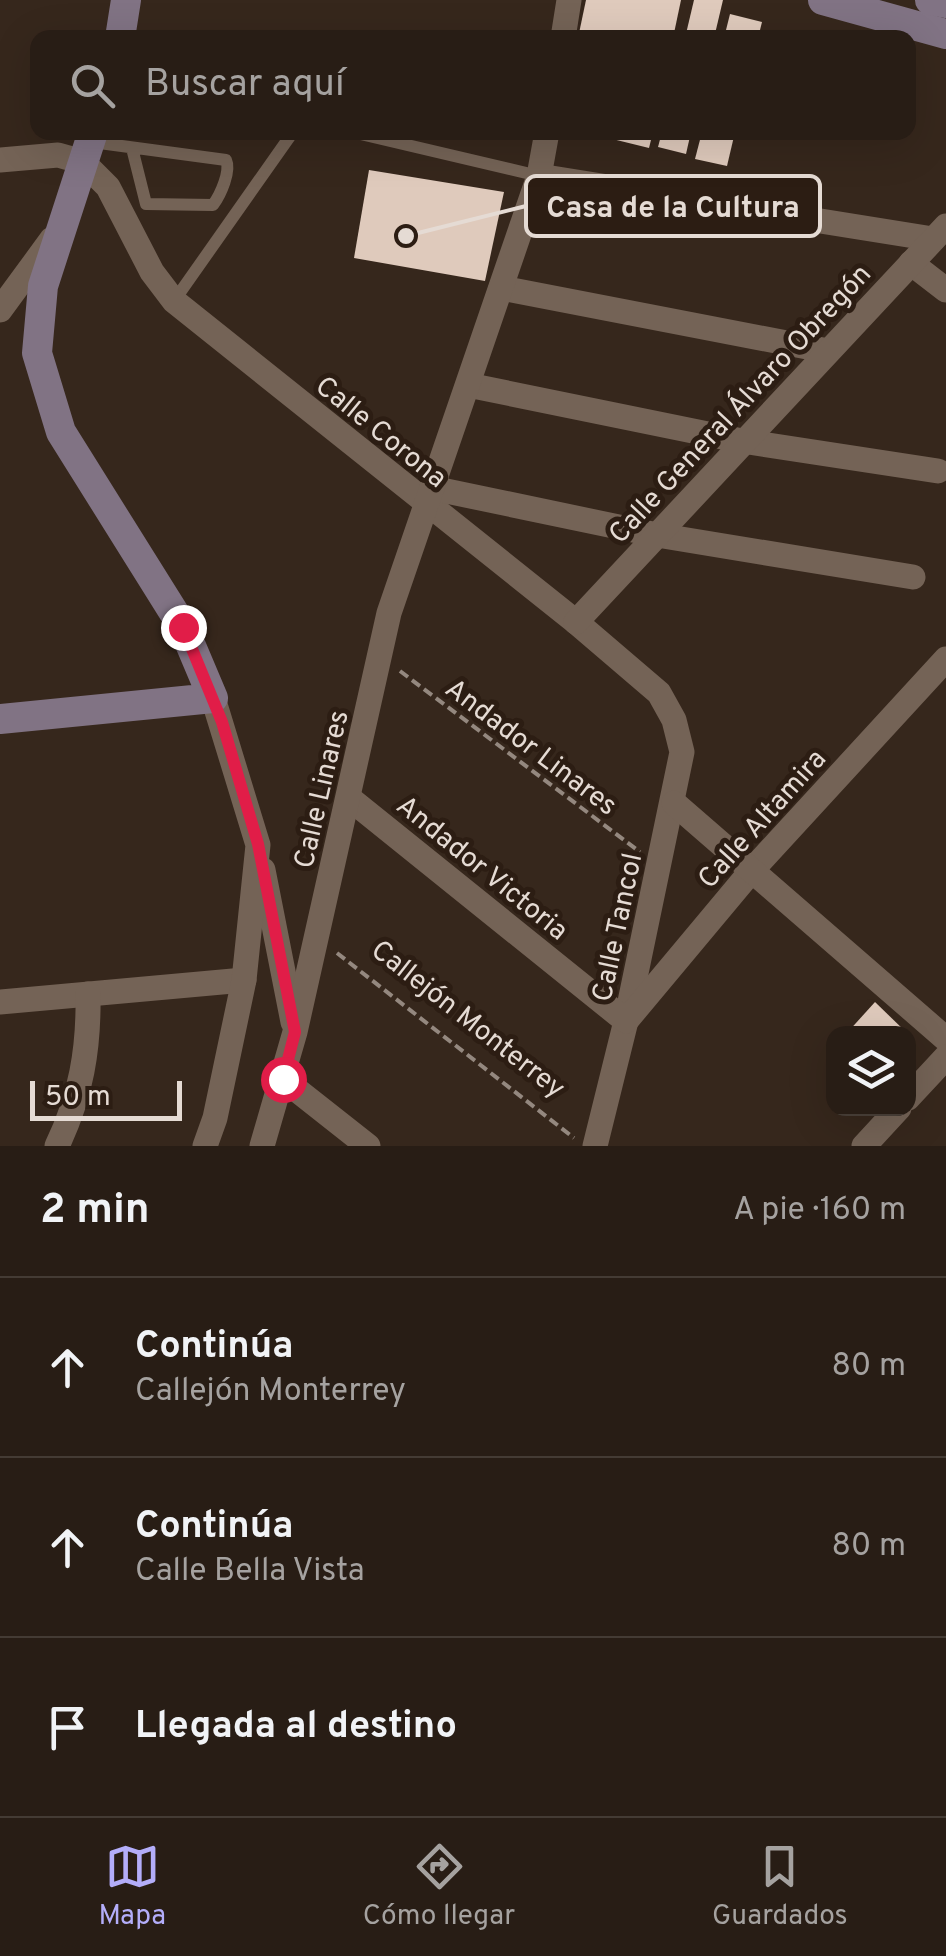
<!DOCTYPE html>
<html lang="es">
<head>
<meta charset="utf-8">
<style>
	:root { --surface:#281d15; --page:#342a22; --text:#f1f3f6; --muted:#a5a2a0; --line:#443b34; --accent:#b3adf9 }
	body { margin:0; font-family:Overpass,sans-serif; background:var(--page); color:var(--text) }
	.controls { position:absolute; right:30px; bottom:30px; display:grid; overflow:hidden; border-radius:20px; box-shadow:0 10px 40px #0002 }
	.controls button { width:90px; height:90px; display:grid; place-items:center; padding:0; border:0; border-bottom:2px solid var(--line); background:var(--surface); color:var(--text); font:50px sans-serif }
	.scale { position:absolute; left:30px; bottom:25px; width:152px; box-sizing:border-box; padding-left:10px; border:5px solid #e5dbd4; border-top:0; font-size:28px; line-height:35px; white-space:nowrap; color:#e5dbd4; -webkit-text-stroke:8px #2c1d13; paint-order:stroke }
	.stop { position:absolute; width:30px; height:30px; margin:-22px; border:8px solid #e11d48; border-radius:50%; background:#fff }
	.stop.end { background:#e11d48; border-color:#fff; box-shadow:0 2px 10px #0008 }
	.list { margin:0; padding:0; list-style:none }
	h2 { display:flex; justify-content:space-between; align-items:center; height:130px; margin:0; padding:0 40px; font-size:42px }
	h2 small { font-size:32px; font-weight:400; color:var(--muted) }
	.list li { display:grid; grid-template-columns:65px 1fr auto; gap:30px; align-items:center; box-sizing:border-box; height:180px; padding:0 40px; border-top:2px solid var(--line) }
	.list b { display:block; font-size:38px; white-space:nowrap }
	.list p { margin:0; font-size:32px; white-space:nowrap; color:var(--muted) }
	.list em { font-size:32px; font-style:normal; color:var(--muted) }
	.icon { flex:none; width:55px; height:55px; fill:none; stroke:currentColor; stroke-width:2; stroke-linecap:round; stroke-linejoin:round }
	.map { position:relative; flex:none; width:946px; height:1146px; overflow:hidden }
	.search { position:absolute; background:var(--surface); box-shadow:0 10px 40px #0002; left:30px; right:30px; top:30px; height:110px; display:flex; align-items:center; gap:25px; box-sizing:border-box; padding:0 35px; border-radius:20px; color:var(--muted); font-size:38px }
	.sheet { height:670px; background:var(--surface) }
	nav { display:flex; justify-content:space-around; align-items:center; box-sizing:border-box; height:140px; border-top:2px solid var(--line); background:var(--surface); font-size:28px; color:var(--muted) }
	nav a { display:grid; justify-items:center; gap:5px }
	nav .on { color:var(--accent) }
	.map>svg:first-child { display:block }
	.building { fill:#dfcabc }
	.lines { fill:none; stroke-linecap:round; stroke-linejoin:round }
	.path { stroke:#94887f; stroke-width:4; stroke-dasharray:10 5; stroke-linecap:butt }
	.lane { stroke:#746356; stroke-width:12 }
	.street { stroke:#746356; stroke-width:25 }
	.secondary { stroke:#817384; stroke-width:30 }
	.route { stroke:#e11d48; stroke-width:12 }
	.labels { text-anchor:middle; stroke-width:10; stroke-linejoin:round; paint-order:stroke }
	.street-label { font-size:28px; fill:#e5dbd4; stroke:#2c1d13 }
	.leader { fill:none; stroke:#e5dbd4; stroke-width:4 }
	.callout-dot { fill:#e5dbd4; stroke:#2c1d13; stroke-width:4 }
	.callout { fill:#2c1d13; stroke:#e5dbd4; stroke-width:4 }
	.callout-label { font-size:30px; text-anchor:middle; font-weight:bold; fill:#e5dbd4 }
</style>
</head>
<body>
<div class="map">
<svg width="946" height="1146" viewBox="0 0 946 1146">
	<rect width="100%" height="100%" fill="#36271c"/>
	<g class="building">
		<path d="M586,0h95l-8,38h-95z"/>
		<path d="M694,0h29l-9,38h-29z"/>
		<path d="M730,14l32,8 -4,16h-34z"/>
		<path d="M584,132h69l-4,16z"/>
		<path d="M662,132h29l-5,22 -28,-7z"/>
		<path d="M702,132h33l-8,34 -32,-7z"/>
		<path d="M369,170l135,22 -19,89 -131,-23z"/>
		<path d="M875,1002l33,32h-62z"/>
	</g>
	<g class="lines">
		<g class="path">
			<path d="M400,671l240,181"/>
			<path d="M337,953l237,185"/>
		</g>
		<g class="lane">
			<path d="M352,132l187,44"/>
			<path d="M92,142l134,18c5,11 -5,34 -13,45l-67,-1 -14,-56"/>
			<path d="M174,301l119,-169"/>
		</g>
		<g class="street">
			<path d="M563,38l6,-38"/>
			<path d="M0,160l58,-5 25,7 25,25 44,85 22,29 402,321 83,71 15,27 8,32 -56,269 -31,125"/>
			<path d="M539,176l394,63"/>
			<path d="M911,263l35,27"/>
			<path d="M501,288l327,63"/>
			<path d="M0,310l52,-71"/>
			<path d="M468,385l274,56 196,30"/>
			<path d="M432,488l225,47 256,42"/>
			<path d="M576,622l370,-396"/>
			<path d="M349,798l277,223 127,-152 193,-210"/>
			<path d="M674,803l272,236"/>
			<path d="M263,870l30,152"/>
			<path d="M0,1002l244,-22"/>
			<path d="M283,1079l85,67"/>
			<path d="M908,1098l38,-41"/>
			<path d="M57,1146c24,-50 32,-97 31,-152"/>
			<path d="M205,1146l10,-28 29,-138 14,-135 -45,-147"/>
			<path d="M262,1146l33,-114 94,-419 150,-437 8,-44"/>
			<path d="M864,1146l35,-38"/>
		</g>
		<g class="secondary">
			<path d="M823,0l123,34"/>
			<path d="M930,0l16,3"/>
			<path d="M120,38l6,-38"/>
			<path d="M0,719l213,-21 -30,-71 -122,-195 -24,-79 6,-67 50,-154"/>
		</g>
	</g>
	<g class="lines">
		<path class="route" d="M183,627l39,95 36,122 37,188 -12,47"/>
	</g>
	<g class="labels">
		<g class="street-label">
			<text transform="translate(739 403) rotate(-47)" y="10">Calle General Álvaro Obregón</text>
			<text transform="translate(382 431) rotate(39)" y="10">Calle Corona</text>
			<text transform="translate(532 746) rotate(37)" y="10">Andador Linares</text>
			<text transform="translate(320 789) rotate(-77)" y="10">Calle Linares</text>
			<text transform="translate(761 818) rotate(-48)" y="10">Calle Altamira</text>
			<text transform="translate(483 867) rotate(39)" y="10">Andador Victoria</text>
			<text transform="translate(616 927) rotate(-78)" y="10">Calle Tancol</text>
			<text transform="translate(469 1018) rotate(38)" y="10">Callejón Monterrey</text>
		</g>
	</g>
	<path class="leader" d="M406 236L526 206"/>
	<circle class="callout-dot" cx="406" cy="236" r="10"/>
	<rect class="callout" x="526" y="176" width="294" height="60" rx="10"/>
	<g class="callout-label">
		<text x="673" y="217">Casa de la Cultura</text>
	</g>
</svg>
<div class="controls">
<button><svg class="icon" aria-label="layers" viewBox="0 0 24 24"><path d="M12 4l9 5-9 5-9-5zM3 14l9 5 9-5"/></svg></button>
</div>
<div class="scale">50 m</div>
<div class="stop" style="left:283px;top:1079px"></div>
<div class="stop end" style="left:183px;top:627px"></div>
<div class="search"><svg class="icon" aria-label="search" viewBox="0 0 24 24"><circle cx="10" cy="10" r="6"/><path d="M15 15l6 6"/></svg>Buscar aquí</div>
</div>
<section class="sheet">
<h2>2 min<small>A pie · 160 m</small></h2>
<ul class="list">
<li><svg class="icon" aria-label="ahead" viewBox="0 0 24 24"><path d="M12 20V5M6 11l6-6 6 6"/></svg><div><b>Continúa</b><p>Callejón Monterrey</p></div><em>80 m</em></li>
<li><svg class="icon" aria-label="ahead" viewBox="0 0 24 24"><path d="M12 20V5M6 11l6-6 6 6"/></svg><div><b>Continúa</b><p>Calle Bella Vista</p></div><em>80 m</em></li>
<li><svg class="icon" aria-label="arrive" viewBox="0 0 24 24"><path d="M6 21V4h12l-3 4 3 4H6"/></svg><div><b>Llegada al destino</b></div></li>
</ul>
</section>
<nav>
<a class="on"><svg class="icon" aria-label="map" viewBox="0 0 24 24"><path d="M3 6l6-2 6 2 6-2v14l-6 2-6-2-6 2zM9 4v14M15 6v14"/></svg>Mapa</a>
<a><svg class="icon" aria-label="directions" viewBox="0 0 24 24"><path d="M12 3l9 9-9 9-9-9zM9 14v-3h6M13 9l2 2-2 2"/></svg>Cómo llegar</a>
<a><svg class="icon" aria-label="saved" viewBox="0 0 24 24"><path d="M7 4h10v16l-5-4-5 4z"/></svg>Guardados</a>
</nav>
</body>
</html>
